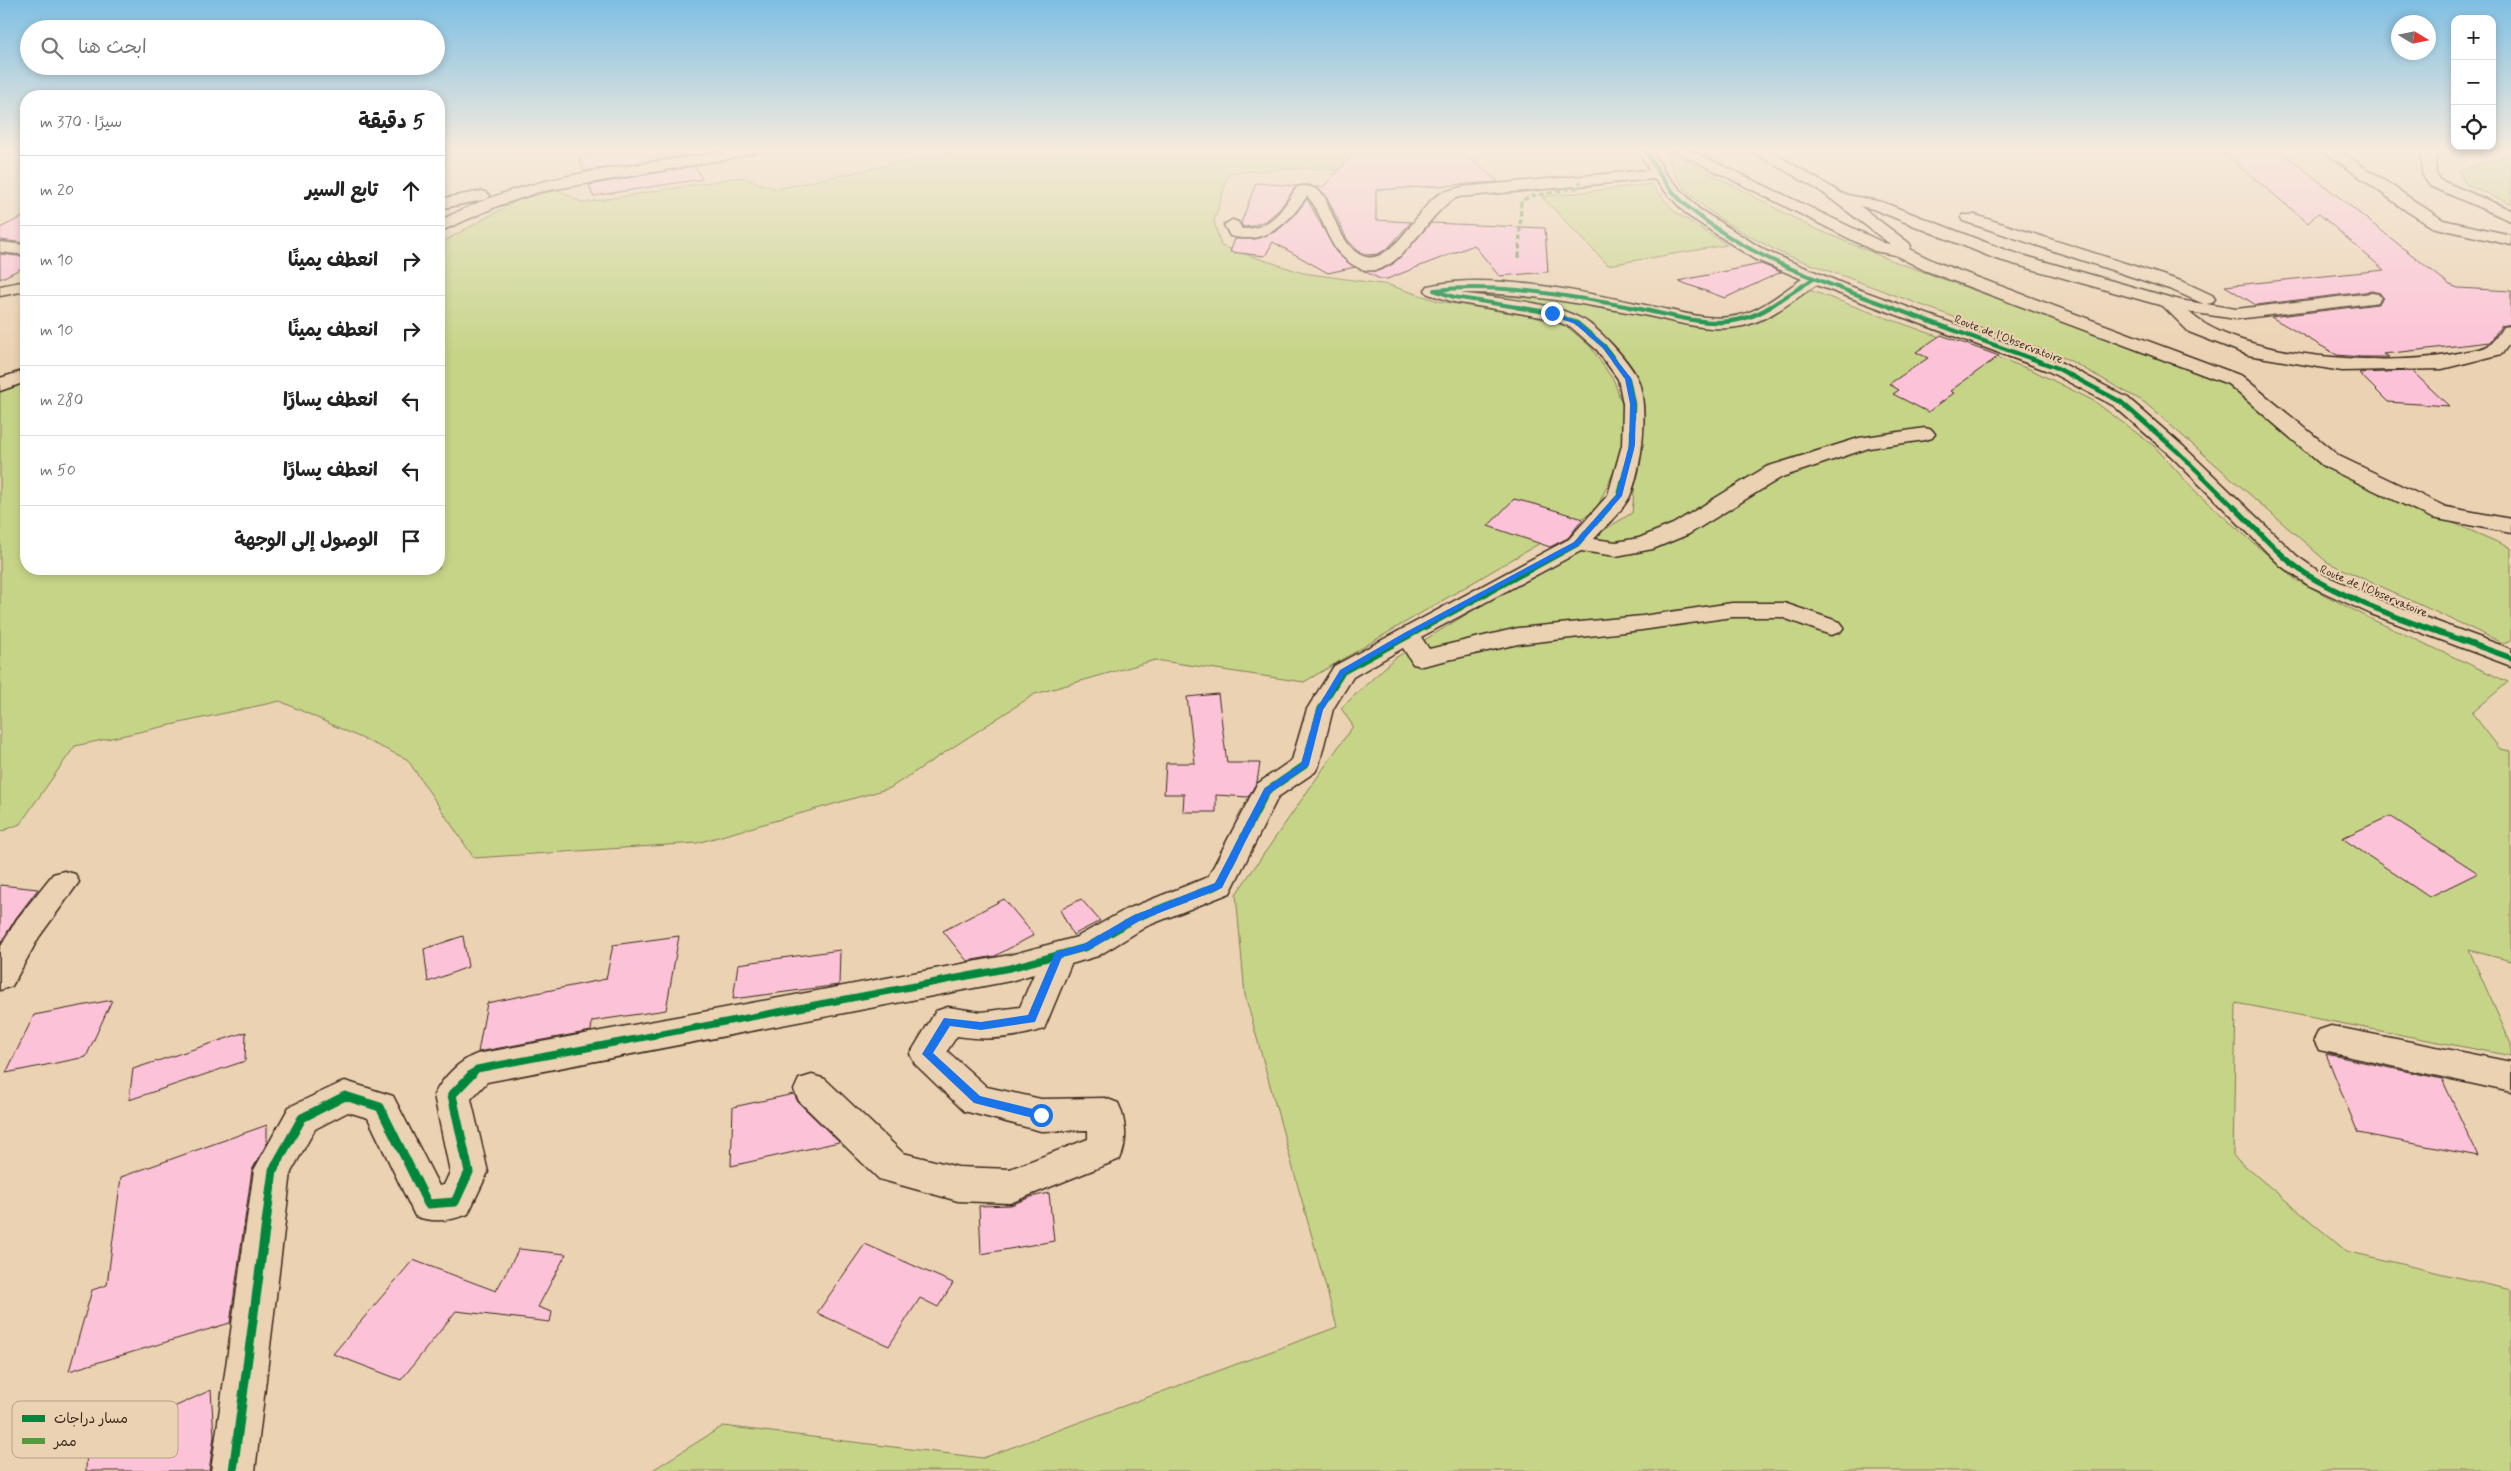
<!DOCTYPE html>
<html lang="ar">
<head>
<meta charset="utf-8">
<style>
	:root { --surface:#fff; --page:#f6f6f6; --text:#222; --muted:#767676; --line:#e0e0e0 }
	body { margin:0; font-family:Mynerve,"Playpen Sans Arabic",sans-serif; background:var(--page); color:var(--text); direction:rtl }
	.controls { position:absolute; right:15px; top:15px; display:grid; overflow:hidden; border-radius:10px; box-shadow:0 2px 8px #0003 }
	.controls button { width:45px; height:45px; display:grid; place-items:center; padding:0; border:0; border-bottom:1px solid var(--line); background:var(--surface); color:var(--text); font:25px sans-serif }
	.compass { position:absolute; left:2391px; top:15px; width:45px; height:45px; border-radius:50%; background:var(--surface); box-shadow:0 2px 8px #0003; rotate:100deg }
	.stop { position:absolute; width:15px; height:15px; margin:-11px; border:4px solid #1a73e8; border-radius:50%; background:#fff }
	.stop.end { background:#1a73e8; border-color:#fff; box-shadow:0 1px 5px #0008 }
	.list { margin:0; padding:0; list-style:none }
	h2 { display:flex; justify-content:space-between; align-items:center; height:65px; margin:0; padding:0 20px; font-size:21px }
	h2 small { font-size:16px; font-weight:400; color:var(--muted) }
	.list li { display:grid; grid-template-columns:32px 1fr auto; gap:15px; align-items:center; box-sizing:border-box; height:70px; padding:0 20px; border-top:1px solid var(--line) }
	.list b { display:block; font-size:19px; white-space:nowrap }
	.list em { font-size:16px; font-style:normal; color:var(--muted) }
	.icon { flex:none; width:28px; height:28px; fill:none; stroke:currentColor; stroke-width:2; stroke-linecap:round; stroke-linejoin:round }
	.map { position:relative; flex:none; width:2511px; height:1471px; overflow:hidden; direction:ltr }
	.search { position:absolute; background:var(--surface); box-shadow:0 2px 8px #0003; left:20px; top:20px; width:425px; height:55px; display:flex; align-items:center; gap:12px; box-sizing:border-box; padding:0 18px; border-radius:28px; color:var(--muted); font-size:19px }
	.panel { position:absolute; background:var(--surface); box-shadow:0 2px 8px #0003; left:20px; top:90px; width:425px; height:485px; border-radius:20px; direction:rtl }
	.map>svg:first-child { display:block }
	.green { fill:#c6d488; stroke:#807f53 }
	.building { fill:#fcc2d7; stroke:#3b2a1e }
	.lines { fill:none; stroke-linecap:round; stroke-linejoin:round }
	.minor-casing { stroke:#3b2a1e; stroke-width:3 }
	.minor { fill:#ebd2b3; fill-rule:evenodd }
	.quiet { stroke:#529c3f; stroke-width:3; stroke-dasharray:5.5 3; stroke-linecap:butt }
	.cycleway-far4-casing { stroke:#ebd2b3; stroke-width:5.5 }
	.cycleway-far3-casing { stroke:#ebd2b3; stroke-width:7 }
	.cycleway-far2-casing { stroke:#ebd2b3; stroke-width:9 }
	.cycleway-far1-casing { stroke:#ebd2b3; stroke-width:10 }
	.cycleway-casing { stroke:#ebd2b3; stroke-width:12 }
	.cycleway-far4 { stroke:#00873e; stroke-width:4 }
	.cycleway-far3 { stroke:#00873e; stroke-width:4.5 }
	.cycleway-far2 { stroke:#00873e; stroke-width:5.5 }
	.cycleway-far1 { stroke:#00873e; stroke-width:7 }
	.cycleway { stroke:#00873e; stroke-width:9 }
	.route { fill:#1a73e8 }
	.labels { text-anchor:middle; stroke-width:4; stroke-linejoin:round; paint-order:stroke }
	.far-street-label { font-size:12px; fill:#3b2a1e; stroke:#ebd2b3 }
	.key { fill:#ebd2b3; stroke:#b6a086; stroke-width:1 }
	.key-label { font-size:14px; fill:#3b2a1e }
</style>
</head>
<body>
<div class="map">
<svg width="2511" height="1471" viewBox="0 0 2511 1471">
	<rect width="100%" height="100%" fill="#ebd2b3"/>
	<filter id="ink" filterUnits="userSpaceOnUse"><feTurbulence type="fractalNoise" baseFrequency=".02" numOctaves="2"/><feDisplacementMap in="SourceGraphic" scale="10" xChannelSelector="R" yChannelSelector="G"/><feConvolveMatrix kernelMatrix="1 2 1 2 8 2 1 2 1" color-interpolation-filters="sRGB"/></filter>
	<g filter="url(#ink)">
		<g class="green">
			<path d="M963,149h486l4,4 -46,21 -101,-6 -77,5 -15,48 7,25 82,27 86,12 49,16 92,15 35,9 25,21 24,35 9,26 -2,49 -25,54 -292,172 -149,-22 -120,34 -145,94 -193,55 -223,15 -67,-99 -127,-58 -205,45 -55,78 -20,8v-444l26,-11v192h413v-325l81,-45 38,-9 25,13 158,-26 35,12z"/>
			<path d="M1665,149l144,77 79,33 349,126 142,104 44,21 88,38v92l-8,3 -176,-81 -183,-160 -77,-43 -286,-106c-35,-19 -78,-39 -102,-72 -6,-9 -10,-22 -14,-32z"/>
			<path d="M2511,154v50l-45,-20 -7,-13z"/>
			<path d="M1651,184l24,28 52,33 -119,20 -66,-68z"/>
			<path d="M1806,289l226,81 62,31 60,45 45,49 97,85 75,39 137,63 -36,31 28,36 11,2v210l-42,-11 42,94v12l-275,-53 -3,153 113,95 165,39v181h-1860l72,-45 260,32 354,-131 -92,-332 -9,-101 117,-168 -12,-18 54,-50 237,-145 9,-98 -7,-44 -28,-33 -41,-28 -113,-19 110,10 156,27 37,-5z"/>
		</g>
		<g class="building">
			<path d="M620,149h65l4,6 -105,16 -6,-14z"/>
			<path d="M1358,149h102l38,33 -122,8v30l35,2 -23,26 -10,6 -11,1 -10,-5 -10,-11 -21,-44 -10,-8h7z"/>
			<path d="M2219,149h57l6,3 168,133 8,3 53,3v33l-10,2 -11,16 -107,12 6,3h-28l-24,-2 -66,-38 107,-13 5,-6 -3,-5 -8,-2 -116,14 -31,-19 159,-16 -66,-57 -10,10z"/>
			<path d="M695,166l7,13 -109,17 -4,-11z"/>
			<path d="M1256,183l40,3 -16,23 -13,11 -15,6 -9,1 -2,-4z"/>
			<path d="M1307,199l29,53 19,15 -27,6 -55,-31 -8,14 -35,-4 5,-13h21l21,-8 17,-15z"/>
			<path d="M26,215v28l-26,-3v-12z"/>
			<path d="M1431,223l114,5 3,44 -49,4 -25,-31 -87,34h-7l-16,-8h14l15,-7z"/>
			<path d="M0,254l26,3v9l-26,13z"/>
			<path d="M1761,264l20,8 -56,26 -47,-17z"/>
			<path d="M1941,335l58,21 -49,35 4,2 -26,19 -35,-18 6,-4 -10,-6 39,-26 -12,-6z"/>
			<path d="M2412,371l37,35 -61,-4 -29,-29z"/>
			<path d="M1514,499l24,6 45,14 -15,19 -18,9 -62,-21z"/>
			<path d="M1218,694l9,69h33l-3,19 -9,15 -32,-2v17h-33l1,-18h-20l2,-31h29l-8,-66z"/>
			<path d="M2390,816l88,57 -49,24 -87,-59z"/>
			<path d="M0,885l38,4 -22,29 -16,26z"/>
			<path d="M1004,899l30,36 -39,21 -28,5 -24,-30z"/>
			<path d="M1081,899l19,22 -27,14 -13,-25z"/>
			<path d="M463,936l5,31 -40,15 -4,-33z"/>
			<path d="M679,936l-13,74 -74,11 -1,10 -113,21 9,-49 119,-24 7,-34z"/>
			<path d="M840,950l-1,35 -106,14 5,-35z"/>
			<path d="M112,1000l-26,57 -80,16 28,-58z"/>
			<path d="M246,1032l-1,29 -116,39 4,-31z"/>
			<path d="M2326,1054l116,25 36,77 -120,-23z"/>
			<path d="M794,1094l4,8 41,40 -108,24 2,-59z"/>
			<path d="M267,1125v18l-15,27 -22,153 -161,48 23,-81 15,-5 14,-108z"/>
			<path d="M1049,1193l5,48 -73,13 -2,-48 32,-1 20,-8z"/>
			<path d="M865,1244l88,39 -15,24 -18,-9 -31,48 -72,-33z"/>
			<path d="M519,1249l47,5 -28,53 14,5 -2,10 -94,-11 -55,69 -68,-26 80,-94 83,31z"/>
			<path d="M211,1390l3,46 -5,35h-123l1,-24z"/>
		</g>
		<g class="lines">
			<defs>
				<g id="minor">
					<path d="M734,149h25l-2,3 -30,7 -188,33 -41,14 -59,26v-11c28,-14 57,-27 88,-35 67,-19 138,-23 207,-37z"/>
					<path d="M1638,149h14l12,23 35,37 67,42 78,33 218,79 66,35 56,49 113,109 27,19 65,29 122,45v17l-140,-52 -63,-29 -27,-19 -111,-111 -56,-49 -66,-35 -232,-86c-23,15 -46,35 -73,41 -35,8 -71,-6 -105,-12 -60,-11 -118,-22 -178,-21 39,6 86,7 122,26 16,8 49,44 56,61 11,28 4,88 -8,116 -6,13 -26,32 -36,43l22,3 23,-4 34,-14 93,-57 93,-29 66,-10 7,2 3,4 -3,4 -7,2 -56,8 -87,29 -93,57 -36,15 -37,7 -35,-5 -160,86 8,12 89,-21 124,-12 90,-13h52l56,19 4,5 -4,5 -9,3 -9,-3 -41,-15h-49l-90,13 -124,14 -96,22 -9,-2 -10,-16 -50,29 -20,32 -14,56 -4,7 -37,25 -48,96 -83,33 -49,30 -27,8 -27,65c-28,9 -58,12 -87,7l-10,15 40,36 54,12 64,-1 13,5c8,17 10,39 2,56l-110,44 -52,-2 -79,-22 -80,-78 -5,-11 5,-11 13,-4 13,4 78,74 55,14 52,2 78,-30v-9l-47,1 -77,-20 -49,-47 -5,-10 26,-43 12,-4 33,5 39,-5 14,-33 -24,7 -523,101 -16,17 17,73 -20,42c-18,7 -35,9 -53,2l-47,-98 -20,-6 -33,17 -24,43 -36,299h-44l43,-301 35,-63 56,-26 48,15 46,90 5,-1 6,-13 -16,-77c9,-18 25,-34 43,-41l533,-99 67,-18 48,-27 83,-33 49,-93 35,-24 15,-51 27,-43 235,-127 39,-44 14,-50 1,-41 -5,-25 -21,-29 -26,-23 -23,-9 -94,-16 -26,-8 -3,-4 3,-4c63,-15 158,7 222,20 28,5 61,17 90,9 22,-5 43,-24 62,-36l-48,-20 -67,-44 -33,-36 -196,18c-36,15 -65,106 -114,61 -19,-17 -21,-45 -37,-62 -18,27 -40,49 -77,40l-6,-11 8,-5 6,2 4,7c29,1 41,-21 55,-42 10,-3 20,0 27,9 9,18 16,43 32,56 30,24 59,-39 79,-55 10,-7 24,-10 36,-11l178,-16z"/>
					<path d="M1671,149h17l196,94 6,1 -68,-52 -69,-40 -2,-3h16l76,45 39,8 126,49 171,49 25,4 -32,-14 -209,-69 -2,-3 2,-3h12l209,67 28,13 3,4 -3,4 -6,1 30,5 136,-16 6,1 3,4 -3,4 -6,1 -136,16 -47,-7c51,48 208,56 274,40 7,-2 20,-2 26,-7 5,-4 10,-12 14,-18l8,-1v15l-9,13 -60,15 -100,2 -94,-16 -59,-23 -26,-26 -167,-47 -123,-50 -13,-3 49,37 2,3 -2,3 27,13 306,114 97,80 107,51 65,12v14l-79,-15 -109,-52 -95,-82 -304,-114 -29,-15 -21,-4z"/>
					<path d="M1837,149h15l-7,4z"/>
					<path d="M2321,149h16l106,71 68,15v10l-79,-18 -24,-15z"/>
					<path d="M2421,149h14l1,25 4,6 71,30v11l-81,-35 -8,-12z"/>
					<path d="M482,191l5,2 3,3 -3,3 -48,10v-10z"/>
					<path d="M0,242l26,3v10l-26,-3z"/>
					<path d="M26,281v10l-26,5v-10z"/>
					<path d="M26,370v12l-26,9v-13z"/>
					<path d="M64,871l11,3 4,8 -40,55 -27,49 -12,4v-42l17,-29 36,-45z"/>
					<path d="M2331,1026l180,36v30l-192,-42 -5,-10 5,-10z"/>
				</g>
			</defs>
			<use href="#minor" class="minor-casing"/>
			<use href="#minor" class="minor"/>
			<path class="quiet" d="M1519,258l2,-57 11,-5 45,-8 4,-7"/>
			<defs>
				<g id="cycleway-far4">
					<path d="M1645,149c12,23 28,47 49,63 58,47 131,71 200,96"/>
					<path d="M1523,308l-69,-11 -20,-7c69,-7 135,6 202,18"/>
					<path d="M1768,308l45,-29"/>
				</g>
				<g id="cycleway-far3">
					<path d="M1516,307l36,6 25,10 27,23 24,33 5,25 -1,41 -13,51 -11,12"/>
					<path d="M1629,307c51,9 94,29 141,0"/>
					<path d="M1890,307l165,60 66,35 56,49 58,57"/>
				</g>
				<g id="cycleway-far2">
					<path d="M2234,507c26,25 51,56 82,73 61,34 130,54 195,78"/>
					<path d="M1306,759l14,-50 23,-37 234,-128 32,-37"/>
				</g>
				<path id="cycleway-far1" d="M471,1075l6,-6 533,-101 77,-21 49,-29 83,-33 48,-94 38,-26 2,-7"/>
				<path id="cycleway" d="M233,1471l40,-301 29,-52 43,-22 35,11 48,97 27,-2 14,-30 -17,-77 20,-21"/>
			</defs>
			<use href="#cycleway-far4" class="cycleway-far4-casing"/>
			<use href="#cycleway-far3" class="cycleway-far3-casing"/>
			<use href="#cycleway-far2" class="cycleway-far2-casing"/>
			<use href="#cycleway-far1" class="cycleway-far1-casing"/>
			<use href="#cycleway" class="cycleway-casing"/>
			<use href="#cycleway-far4" class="cycleway-far4"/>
			<use href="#cycleway-far3" class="cycleway-far3"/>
			<use href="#cycleway-far2" class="cycleway-far2"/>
			<use href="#cycleway-far1" class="cycleway-far1"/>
			<use href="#cycleway" class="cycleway"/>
		</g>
	</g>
	<linearGradient id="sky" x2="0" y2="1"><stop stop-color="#7ebfe3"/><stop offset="0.42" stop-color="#f6ebdd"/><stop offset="1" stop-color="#f6ebdd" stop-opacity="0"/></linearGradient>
	<rect width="2511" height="355" fill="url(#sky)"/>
	<path class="route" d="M1550,312l29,10 26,23 26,33 5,26 -1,41 -13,51 -43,49 -170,91 -64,38 -22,36 -14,55 -39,28 -48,95 -83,33 -49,28 -28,8 -27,65 -54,8 -31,-4 -17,27 47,43 61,15 5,4 -5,5 -67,-17 -52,-49 22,-36 37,4 47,-7 27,-63 29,-8 48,-28 83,-33 49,-94 37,-25 15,-54 24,-40 64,-37 170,-91 42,-47 13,-50 1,-41 -5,-25 -23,-32 -27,-23 -25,-10z"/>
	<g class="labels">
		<g class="far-street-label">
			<text transform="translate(2009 339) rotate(21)" y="4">Route de l'Observatoire</text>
			<text transform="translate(2374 591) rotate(23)" y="4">Route de l'Observatoire</text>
		</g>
	</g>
	<rect x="12" y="1401" width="166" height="57" rx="8" class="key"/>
	<rect x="22" y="1415" width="23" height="7" fill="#00873e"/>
	<rect x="22" y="1438" width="23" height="6" fill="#529c3f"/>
	<g class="key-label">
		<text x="54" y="1423">مسار دراجات</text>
		<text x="54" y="1446">ممر</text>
	</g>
</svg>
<div class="controls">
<button>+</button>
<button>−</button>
<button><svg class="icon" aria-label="locate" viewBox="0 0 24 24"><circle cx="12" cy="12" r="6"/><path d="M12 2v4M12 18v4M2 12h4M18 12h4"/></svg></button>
</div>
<svg class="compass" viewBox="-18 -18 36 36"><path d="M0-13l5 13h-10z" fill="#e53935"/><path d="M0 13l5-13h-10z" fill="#767676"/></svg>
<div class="stop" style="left:1041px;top:1115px"></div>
<div class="stop end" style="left:1552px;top:313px"></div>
<div class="search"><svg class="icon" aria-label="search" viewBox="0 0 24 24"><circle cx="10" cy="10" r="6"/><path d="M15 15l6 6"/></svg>ابحث هنا</div>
<section class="panel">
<h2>5 دقيقة<small>سيرًا · 370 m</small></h2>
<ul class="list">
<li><svg class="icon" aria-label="ahead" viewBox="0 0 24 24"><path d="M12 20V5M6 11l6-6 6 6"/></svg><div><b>تابع السير</b></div><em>20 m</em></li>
<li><svg class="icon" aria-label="right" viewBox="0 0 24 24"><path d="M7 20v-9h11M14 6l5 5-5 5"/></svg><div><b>انعطف يمينًا</b></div><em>10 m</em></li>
<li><svg class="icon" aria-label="right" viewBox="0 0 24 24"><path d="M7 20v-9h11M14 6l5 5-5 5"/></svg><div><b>انعطف يمينًا</b></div><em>10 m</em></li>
<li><svg class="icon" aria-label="left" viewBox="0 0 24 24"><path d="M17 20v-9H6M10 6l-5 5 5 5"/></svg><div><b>انعطف يسارًا</b></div><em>280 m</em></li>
<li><svg class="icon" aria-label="left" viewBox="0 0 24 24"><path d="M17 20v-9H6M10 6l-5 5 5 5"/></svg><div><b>انعطف يسارًا</b></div><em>50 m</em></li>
<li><svg class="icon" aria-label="arrive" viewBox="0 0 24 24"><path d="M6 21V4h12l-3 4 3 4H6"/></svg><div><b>الوصول إلى الوجهة</b></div></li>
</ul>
</section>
</div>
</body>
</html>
